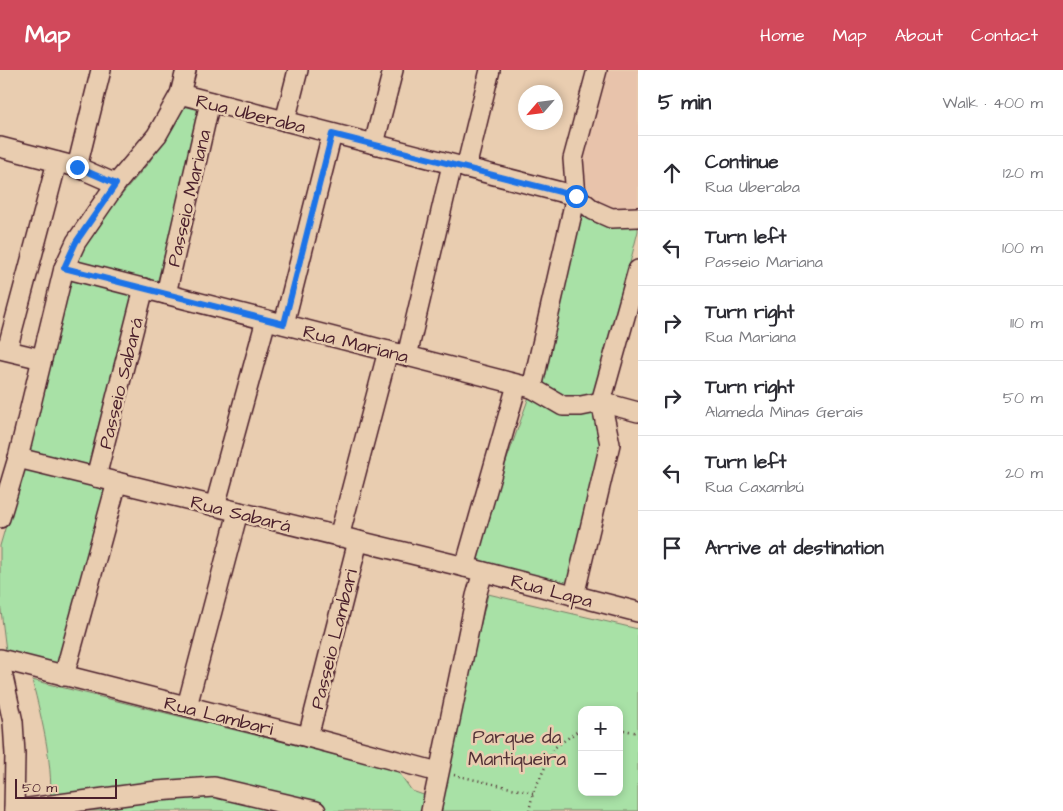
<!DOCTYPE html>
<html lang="en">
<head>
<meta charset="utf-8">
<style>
	:root { --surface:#fff; --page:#f2f2f3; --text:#2b2b33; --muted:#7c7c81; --line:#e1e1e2; --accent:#d1495b }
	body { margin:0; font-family:"Architects Daughter",sans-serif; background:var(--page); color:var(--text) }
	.controls { position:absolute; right:15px; bottom:15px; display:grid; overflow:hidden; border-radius:10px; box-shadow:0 2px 8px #0003 }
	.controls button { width:45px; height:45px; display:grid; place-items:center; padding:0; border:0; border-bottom:1px solid var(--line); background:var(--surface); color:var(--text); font:25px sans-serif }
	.compass { position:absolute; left:518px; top:15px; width:45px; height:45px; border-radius:50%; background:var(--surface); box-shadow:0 2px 8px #0003; rotate:242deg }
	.scale { position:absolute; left:15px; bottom:12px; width:102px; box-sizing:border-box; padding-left:5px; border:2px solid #4a1f2b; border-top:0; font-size:14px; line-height:18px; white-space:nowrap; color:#4a1f2b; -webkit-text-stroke:4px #e9cdb0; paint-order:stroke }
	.stop { position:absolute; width:15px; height:15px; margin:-11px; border:4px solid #1a73e8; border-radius:50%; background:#fff }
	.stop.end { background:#1a73e8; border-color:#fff; box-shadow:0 1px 5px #0008 }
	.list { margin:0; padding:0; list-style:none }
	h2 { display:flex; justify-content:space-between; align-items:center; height:65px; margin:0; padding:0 20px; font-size:21px }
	h2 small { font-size:16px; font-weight:400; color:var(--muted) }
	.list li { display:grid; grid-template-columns:32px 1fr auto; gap:15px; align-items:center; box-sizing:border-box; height:75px; padding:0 20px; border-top:1px solid var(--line) }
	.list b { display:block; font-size:19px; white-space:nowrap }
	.list p { margin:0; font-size:16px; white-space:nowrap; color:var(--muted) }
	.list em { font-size:16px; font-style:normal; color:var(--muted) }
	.icon { flex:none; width:28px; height:28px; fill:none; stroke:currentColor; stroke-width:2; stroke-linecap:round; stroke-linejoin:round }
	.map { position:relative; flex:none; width:638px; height:741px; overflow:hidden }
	header { display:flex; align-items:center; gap:30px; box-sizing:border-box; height:70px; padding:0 25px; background:var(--accent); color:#fff }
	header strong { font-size:24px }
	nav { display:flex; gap:28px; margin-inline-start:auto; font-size:18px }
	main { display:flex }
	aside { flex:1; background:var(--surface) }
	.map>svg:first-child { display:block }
	.built { fill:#e8c3ab }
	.green { fill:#a8e1a6; stroke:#798068; fill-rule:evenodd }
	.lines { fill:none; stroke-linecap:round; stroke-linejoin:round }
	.minor-casing { stroke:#4a1f2b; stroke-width:22 }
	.path { stroke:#4a1f2b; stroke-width:2.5; stroke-dasharray:1 4; stroke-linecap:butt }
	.minor { stroke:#e9cdb0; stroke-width:19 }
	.route { stroke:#1a73e8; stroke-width:6 }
	.labels { text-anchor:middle; stroke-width:5; stroke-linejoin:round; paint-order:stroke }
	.street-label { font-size:19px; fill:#4a1f2b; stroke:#e9cdb0 }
	.park-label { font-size:19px; fill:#533237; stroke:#e9cdb0 }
</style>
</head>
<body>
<header>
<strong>Map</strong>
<nav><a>Home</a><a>Map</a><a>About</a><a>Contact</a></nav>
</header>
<main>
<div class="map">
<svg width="638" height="741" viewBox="0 0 638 741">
	<rect width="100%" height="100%" fill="#e9cdb0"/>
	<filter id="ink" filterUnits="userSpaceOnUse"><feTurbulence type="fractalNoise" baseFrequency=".02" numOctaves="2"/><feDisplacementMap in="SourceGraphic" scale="10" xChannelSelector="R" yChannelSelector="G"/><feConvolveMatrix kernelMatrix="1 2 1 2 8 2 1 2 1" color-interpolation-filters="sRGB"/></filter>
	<g filter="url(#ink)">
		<path class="built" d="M604,0h34v143l-30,-1 -26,-24 -1,-29z"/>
		<g class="green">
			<path d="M181,34l22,3 -47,180 -82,-21 21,-39 55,-66z"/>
			<path d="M580,139l16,14 20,4 22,-5v9l-41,164 -34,8 -25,-24z"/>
			<path d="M67,209l69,17 -43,174 -69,-16z"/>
			<path d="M531,321l67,17 5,37 -34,144 -96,-25 2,-14z"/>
			<path d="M23,397l83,22 -49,178 -51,-16 -6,-49v-56z"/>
			<path d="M488,524l150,35v182h-588c4,-45 -7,-87 -18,-131l365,90 15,21 26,9zM582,640h37v82h-37z"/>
		</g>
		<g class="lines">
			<defs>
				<g id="minor">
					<path d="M180,24l396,102 17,14 18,8 27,-1"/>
					<path d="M285,51l13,-51"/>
					<path d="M374,74l19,-74"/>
					<path d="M0,77l77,20 39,17"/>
					<path d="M77,97l24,-97"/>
					<path d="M466,98l24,-98"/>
					<path d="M64,198l468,120 31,18h18l20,-4 37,10"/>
					<path d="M166,224l44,-192"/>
					<path d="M284,254l48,-190"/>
					<path d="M0,279l42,10"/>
					<path d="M7,280l50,-188"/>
					<path d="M407,286l45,-191"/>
					<path d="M532,318l44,-192 -3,-37 24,-89"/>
					<path d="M18,388l447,109 173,45"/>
					<path d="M96,407l48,-189"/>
					<path d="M215,436l51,-186"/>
					<path d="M0,448l18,-60 46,-190 12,-26 40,-58 41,-49 23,-41 6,-24"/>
					<path d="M339,467l49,-186"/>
					<path d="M465,497l52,-182"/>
					<path d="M574,526l36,-152 -9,-42 37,-132"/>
					<path d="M0,589l308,78 130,35"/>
					<path d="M0,593l13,59 2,32 -1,57"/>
					<path d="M64,606l53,-194"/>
					<path d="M187,636l51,-194"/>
					<path d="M308,667l50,-196"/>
					<path d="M14,740l143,-19 57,-4 102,24"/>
					<path d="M431,741l45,-215 7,-24"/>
				</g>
			</defs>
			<use href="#minor" class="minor-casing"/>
			<g class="path">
				<path d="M619,659l19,4"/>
				<path d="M454,705l79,18"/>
				<path d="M529,741l4,-18 21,-45 28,-20"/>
			</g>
			<use href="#minor" class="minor"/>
		</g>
	</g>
	<g class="lines" filter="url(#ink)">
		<path class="route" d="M77,97l39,17 -40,58 -12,26 220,56 48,-190 244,62"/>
	</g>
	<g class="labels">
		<g class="street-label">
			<text transform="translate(251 43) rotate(14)" y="7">Rua Uberaba</text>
			<text transform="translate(188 128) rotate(-77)" y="7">Passeio Mariana</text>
			<text transform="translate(356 273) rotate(14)" y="7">Rua Mariana</text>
			<text transform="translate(120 313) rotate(-76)" y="7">Passeio Sabará</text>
			<text transform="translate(241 443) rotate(14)" y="7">Rua Sabará</text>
			<text transform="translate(552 520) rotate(15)" y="7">Rua Lapa</text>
			<text transform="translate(333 569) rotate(-76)" y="7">Passeio Lambari</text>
			<text transform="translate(219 645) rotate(14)" y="7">Rua Lambari</text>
		</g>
		<g class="park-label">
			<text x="517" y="673">Parque da<tspan x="517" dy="22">Mantiqueira</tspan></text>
		</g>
	</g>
</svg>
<div class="controls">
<button>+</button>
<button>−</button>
</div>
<svg class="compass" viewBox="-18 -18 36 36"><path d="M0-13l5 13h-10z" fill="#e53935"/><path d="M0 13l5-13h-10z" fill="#7c7c81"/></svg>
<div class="scale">50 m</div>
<div class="stop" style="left:576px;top:126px"></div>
<div class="stop end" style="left:77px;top:97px"></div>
</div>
<aside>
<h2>5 min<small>Walk · 400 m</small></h2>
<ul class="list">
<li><svg class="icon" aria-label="ahead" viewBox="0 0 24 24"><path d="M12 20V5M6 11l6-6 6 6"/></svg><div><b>Continue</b><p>Rua Uberaba</p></div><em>120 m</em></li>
<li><svg class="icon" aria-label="left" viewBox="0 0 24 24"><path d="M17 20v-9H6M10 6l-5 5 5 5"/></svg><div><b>Turn left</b><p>Passeio Mariana</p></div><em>100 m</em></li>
<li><svg class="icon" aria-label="right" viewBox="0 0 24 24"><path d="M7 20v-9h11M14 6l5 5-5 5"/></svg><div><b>Turn right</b><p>Rua Mariana</p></div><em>110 m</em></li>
<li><svg class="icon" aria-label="right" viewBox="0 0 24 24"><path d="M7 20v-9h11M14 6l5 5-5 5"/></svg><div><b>Turn right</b><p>Alameda Minas Gerais</p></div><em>50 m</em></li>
<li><svg class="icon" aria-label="left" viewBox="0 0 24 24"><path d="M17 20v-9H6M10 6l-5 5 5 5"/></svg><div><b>Turn left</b><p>Rua Caxambú</p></div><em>20 m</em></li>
<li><svg class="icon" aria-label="arrive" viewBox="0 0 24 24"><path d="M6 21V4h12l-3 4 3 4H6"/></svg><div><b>Arrive at destination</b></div></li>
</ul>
</aside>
</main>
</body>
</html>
